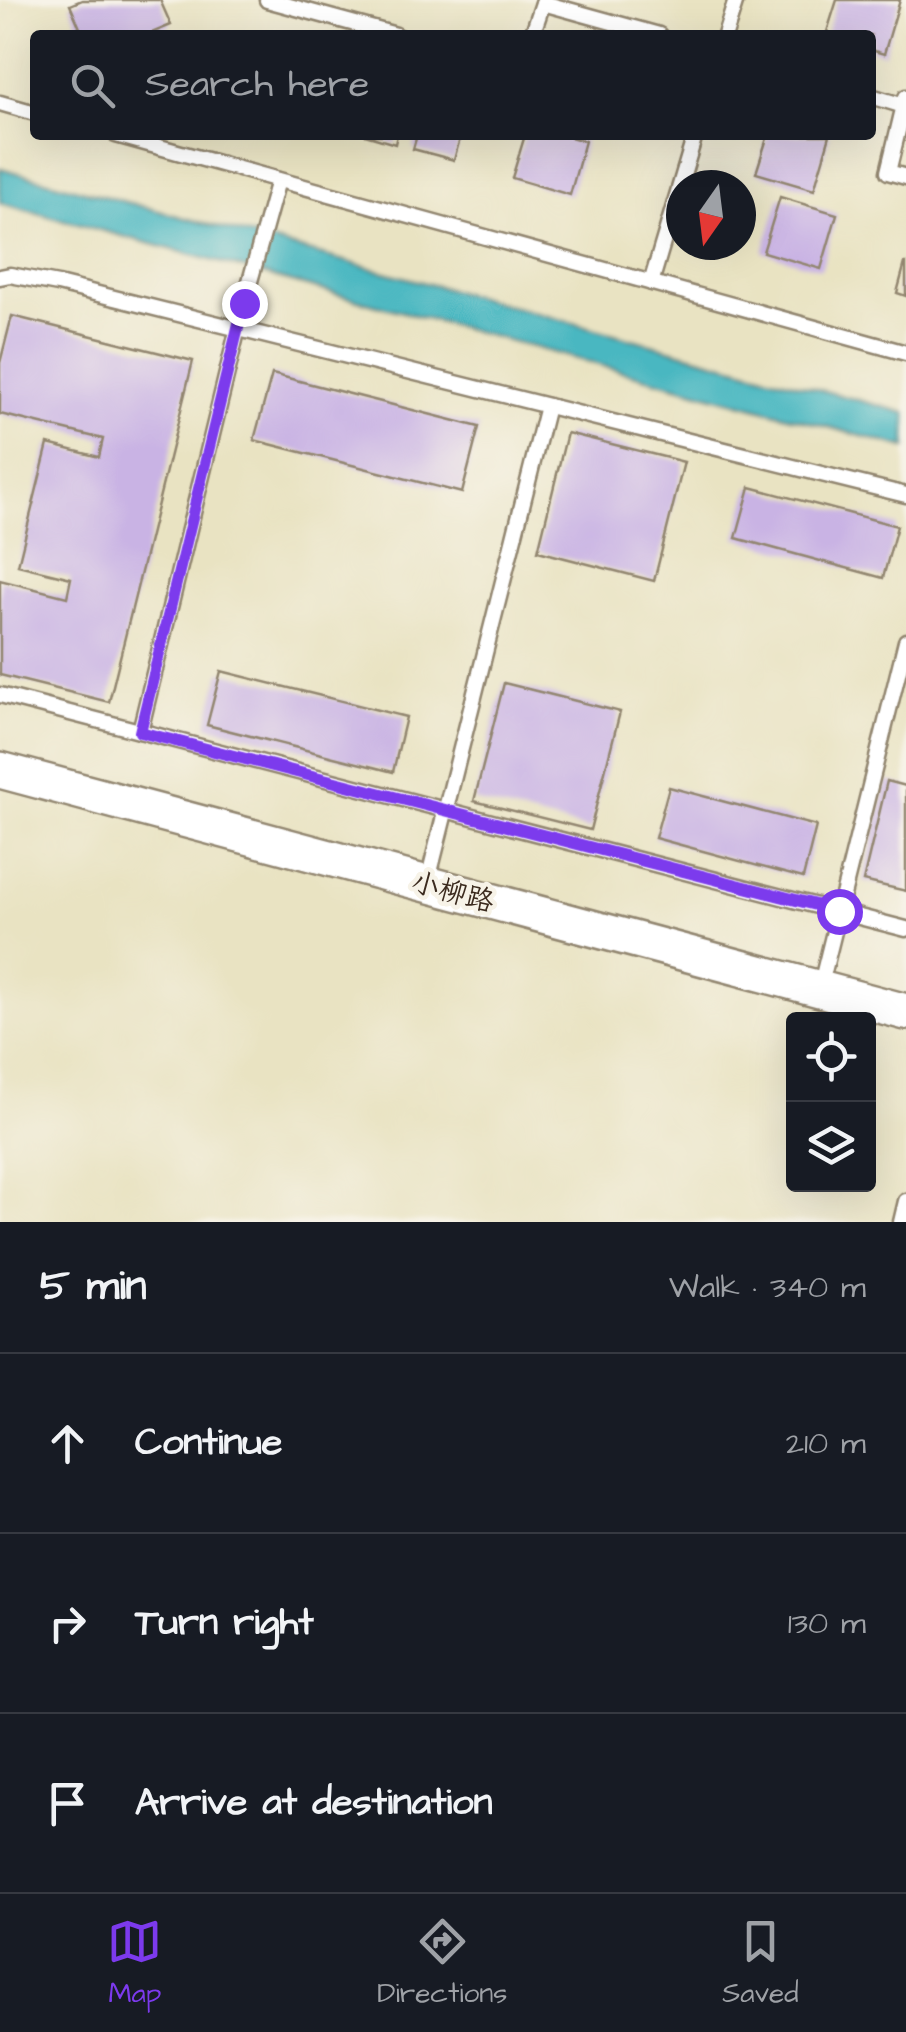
<!DOCTYPE html>
<html lang="en">
<head>
<meta charset="utf-8">
<style>
	:root { --surface:#171b24; --page:#20242c; --text:#f1f3f6; --muted:#9ea1a6; --line:#363941; --accent:#7c3aed }
	body { margin:0; font-family:"Architects Daughter","LXGW WenKai TC",sans-serif; background:var(--page); color:var(--text) }
	.controls { position:absolute; right:30px; bottom:30px; display:grid; overflow:hidden; border-radius:10px; box-shadow:0 10px 40px #0002 }
	.controls button { width:90px; height:90px; display:grid; place-items:center; padding:0; border:0; border-bottom:2px solid var(--line); background:var(--surface); color:var(--text); font:50px sans-serif }
	.compass { position:absolute; left:666px; top:170px; width:90px; height:90px; border-radius:50%; background:var(--surface); box-shadow:0 10px 40px #0002; rotate:194deg }
	.stop { position:absolute; width:30px; height:30px; margin:-22px; border:8px solid #7c3aed; border-radius:50%; background:#fff }
	.stop.end { background:#7c3aed; border-color:#fff; box-shadow:0 2px 10px #0008 }
	.list { margin:0; padding:0; list-style:none }
	h2 { display:flex; justify-content:space-between; align-items:center; height:130px; margin:0; padding:0 40px; font-size:42px }
	h2 small { font-size:32px; font-weight:400; color:var(--muted) }
	.list li { display:grid; grid-template-columns:65px 1fr auto; gap:30px; align-items:center; box-sizing:border-box; height:180px; padding:0 40px; border-top:2px solid var(--line) }
	.list b { display:block; font-size:38px; white-space:nowrap }
	.list em { font-size:32px; font-style:normal; color:var(--muted) }
	.icon { flex:none; width:55px; height:55px; fill:none; stroke:currentColor; stroke-width:2; stroke-linecap:round; stroke-linejoin:round }
	.map { position:relative; flex:none; width:906px; height:1222px; overflow:hidden }
	.search { position:absolute; background:var(--surface); box-shadow:0 10px 40px #0002; left:30px; right:30px; top:30px; height:110px; display:flex; align-items:center; gap:25px; box-sizing:border-box; padding:0 35px; border-radius:10px; color:var(--muted); font-size:38px }
	.sheet { height:670px; background:var(--surface) }
	nav { display:flex; justify-content:space-around; align-items:center; box-sizing:border-box; height:140px; border-top:2px solid var(--line); background:var(--surface); font-size:28px; color:var(--muted) }
	nav a { display:grid; justify-items:center; gap:5px }
	nav .on { color:var(--accent) }
	.map>svg:first-child { display:block }
	.water { fill:#48b7c1; stroke:#427070; stroke-width:2.5 }
	.building { fill:#c9b3e4 }
	.lines { fill:none; stroke-linecap:round; stroke-linejoin:round }
	.service-casing { stroke:#928670; stroke-width:19 }
	.tertiary-casing { stroke:#928670; stroke-width:40 }
	.service { stroke:#fff; stroke-width:14 }
	.tertiary { stroke:#fff; stroke-width:35 }
	.route { stroke:#7c3aed; stroke-width:12 }
	.labels { text-anchor:middle; stroke-width:9; stroke-linejoin:round; paint-order:stroke }
	.street-label { font-size:28px; fill:#3b2a1e; stroke:#f7f3e8 }
</style>
</head>
<body>
<div class="map">
<svg width="906" height="1222" viewBox="0 0 906 1222">
	<rect width="100%" height="100%" fill="#f7f3e8"/>
	<filter id="ink" filterUnits="userSpaceOnUse"><feTurbulence type="fractalNoise" baseFrequency=".01" numOctaves="2"/><feDisplacementMap in="SourceGraphic" scale="20" xChannelSelector="R" yChannelSelector="G"/><feConvolveMatrix kernelMatrix="1 2 1 2 8 2 1 2 1" color-interpolation-filters="sRGB"/></filter>
	<filter id="wash" filterUnits="userSpaceOnUse"><feTurbulence type="fractalNoise" baseFrequency=".0048" numOctaves="4" result="noise"/><feDisplacementMap in="SourceGraphic" scale="40" xChannelSelector="R" yChannelSelector="G"/><feGaussianBlur stdDeviation="2.25" result="paint"/><feColorMatrix in="noise" values="0 0 0 0 0 0 0 0 0 0 0 0 0 0 0 0 0 1.4 0 .05"/><feComposite in="paint" operator="in"/></filter>
	<g filter="url(#wash)">
		<rect width="100%" height="100%" fill="#e9e3c2"/>
		<path class="water" d="M0,168l906,245v35l-906,-245z"/>
		<g id="blocks">
			<g class="building">
				<path d="M82,0h78l11,25 -24,10h-64l-13,-30z"/>
				<path d="M837,0h63l-16,54 -13,-4v-15h-45z"/>
				<path d="M365,135h32l-2,9z"/>
				<path d="M417,135h44l-7,25 -41,-11z"/>
				<path d="M525,135h38l22,6 -15,54 -58,-17z"/>
				<path d="M768,135h62l-16,55 -58,-17z"/>
				<path d="M780,197l57,17 -16,55 -58,-17z"/>
				<path d="M905,263h1v33l-9,-3z"/>
				<path d="M12,316l181,45 -84,341 -109,-27v-95l67,17 4,-19 -53,-13 30,-121 51,13 4,-18 -103,-25v-51z"/>
				<path d="M272,374l207,53 -17,66 -208,-53z"/>
				<path d="M567,433l117,29 -30,119 -116,-30z"/>
				<path d="M750,487l147,39 -14,52 -147,-40z"/>
				<path d="M221,671l185,46 -13,55 -186,-47z"/>
				<path d="M504,683l116,29 -30,118 -116,-29z"/>
				<path d="M887,781l19,5v105l-43,-10z"/>
				<path d="M669,787l147,39 -13,52 -148,-40z"/>
			</g>
		</g>
	</g>
	<g filter="url(#ink)">
		<use href="#blocks" fill-opacity="0" stroke="#928670" stroke-width="2.5"/>
		<g class="lines">
			<defs>
				<g id="service">
					<path d="M267,0l129,35"/>
					<path d="M543,3l116,32"/>
					<path d="M532,35l12,-35"/>
					<path d="M725,35l11,-35"/>
					<path d="M871,96l33,10"/>
					<path d="M906,97l-18,75 18,5"/>
					<path d="M0,103l35,10"/>
					<path d="M116,135l790,218"/>
					<path d="M0,277l10,-2 48,9 848,211"/>
					<path d="M651,283l44,-148"/>
					<path d="M0,695l906,234"/>
					<path d="M140,731l104,-428 34,-123"/>
					<path d="M427,884l120,-478"/>
					<path d="M820,988l86,-347"/>
					<path d="M901,1222l5,-21"/>
				</g>
				<path id="tertiary" d="M0,770l906,242"/>
			</defs>
			<use href="#service" class="service-casing"/>
			<use href="#tertiary" class="tertiary-casing"/>
			<use href="#service" class="service"/>
			<use href="#tertiary" class="tertiary"/>
		</g>
	</g>
	<g class="lines" filter="url(#ink)">
		<path class="route" d="M244,303l-104,429 699,179"/>
	</g>
	<g class="labels">
		<g class="street-label">
			<text transform="translate(453 891) rotate(15)" y="10">小柳路</text>
		</g>
	</g>
</svg>
<div class="controls">
<button><svg class="icon" aria-label="locate" viewBox="0 0 24 24"><circle cx="12" cy="12" r="6"/><path d="M12 2v4M12 18v4M2 12h4M18 12h4"/></svg></button>
<button><svg class="icon" aria-label="layers" viewBox="0 0 24 24"><path d="M12 4l9 5-9 5-9-5zM3 14l9 5 9-5"/></svg></button>
</div>
<svg class="compass" viewBox="-18 -18 36 36"><path d="M0-13l5 13h-10z" fill="#e53935"/><path d="M0 13l5-13h-10z" fill="#9ea1a6"/></svg>
<div class="stop" style="left:839px;top:911px"></div>
<div class="stop end" style="left:244px;top:303px"></div>
<div class="search"><svg class="icon" aria-label="search" viewBox="0 0 24 24"><circle cx="10" cy="10" r="6"/><path d="M15 15l6 6"/></svg>Search here</div>
</div>
<section class="sheet">
<h2>5 min<small>Walk · 340 m</small></h2>
<ul class="list">
<li><svg class="icon" aria-label="ahead" viewBox="0 0 24 24"><path d="M12 20V5M6 11l6-6 6 6"/></svg><div><b>Continue</b></div><em>210 m</em></li>
<li><svg class="icon" aria-label="right" viewBox="0 0 24 24"><path d="M7 20v-9h11M14 6l5 5-5 5"/></svg><div><b>Turn right</b></div><em>130 m</em></li>
<li><svg class="icon" aria-label="arrive" viewBox="0 0 24 24"><path d="M6 21V4h12l-3 4 3 4H6"/></svg><div><b>Arrive at destination</b></div></li>
</ul>
</section>
<nav>
<a class="on"><svg class="icon" aria-label="map" viewBox="0 0 24 24"><path d="M3 6l6-2 6 2 6-2v14l-6 2-6-2-6 2zM9 4v14M15 6v14"/></svg>Map</a>
<a><svg class="icon" aria-label="directions" viewBox="0 0 24 24"><path d="M12 3l9 9-9 9-9-9zM9 14v-3h6M13 9l2 2-2 2"/></svg>Directions</a>
<a><svg class="icon" aria-label="saved" viewBox="0 0 24 24"><path d="M7 4h10v16l-5-4-5 4z"/></svg>Saved</a>
</nav>
</body>
</html>
